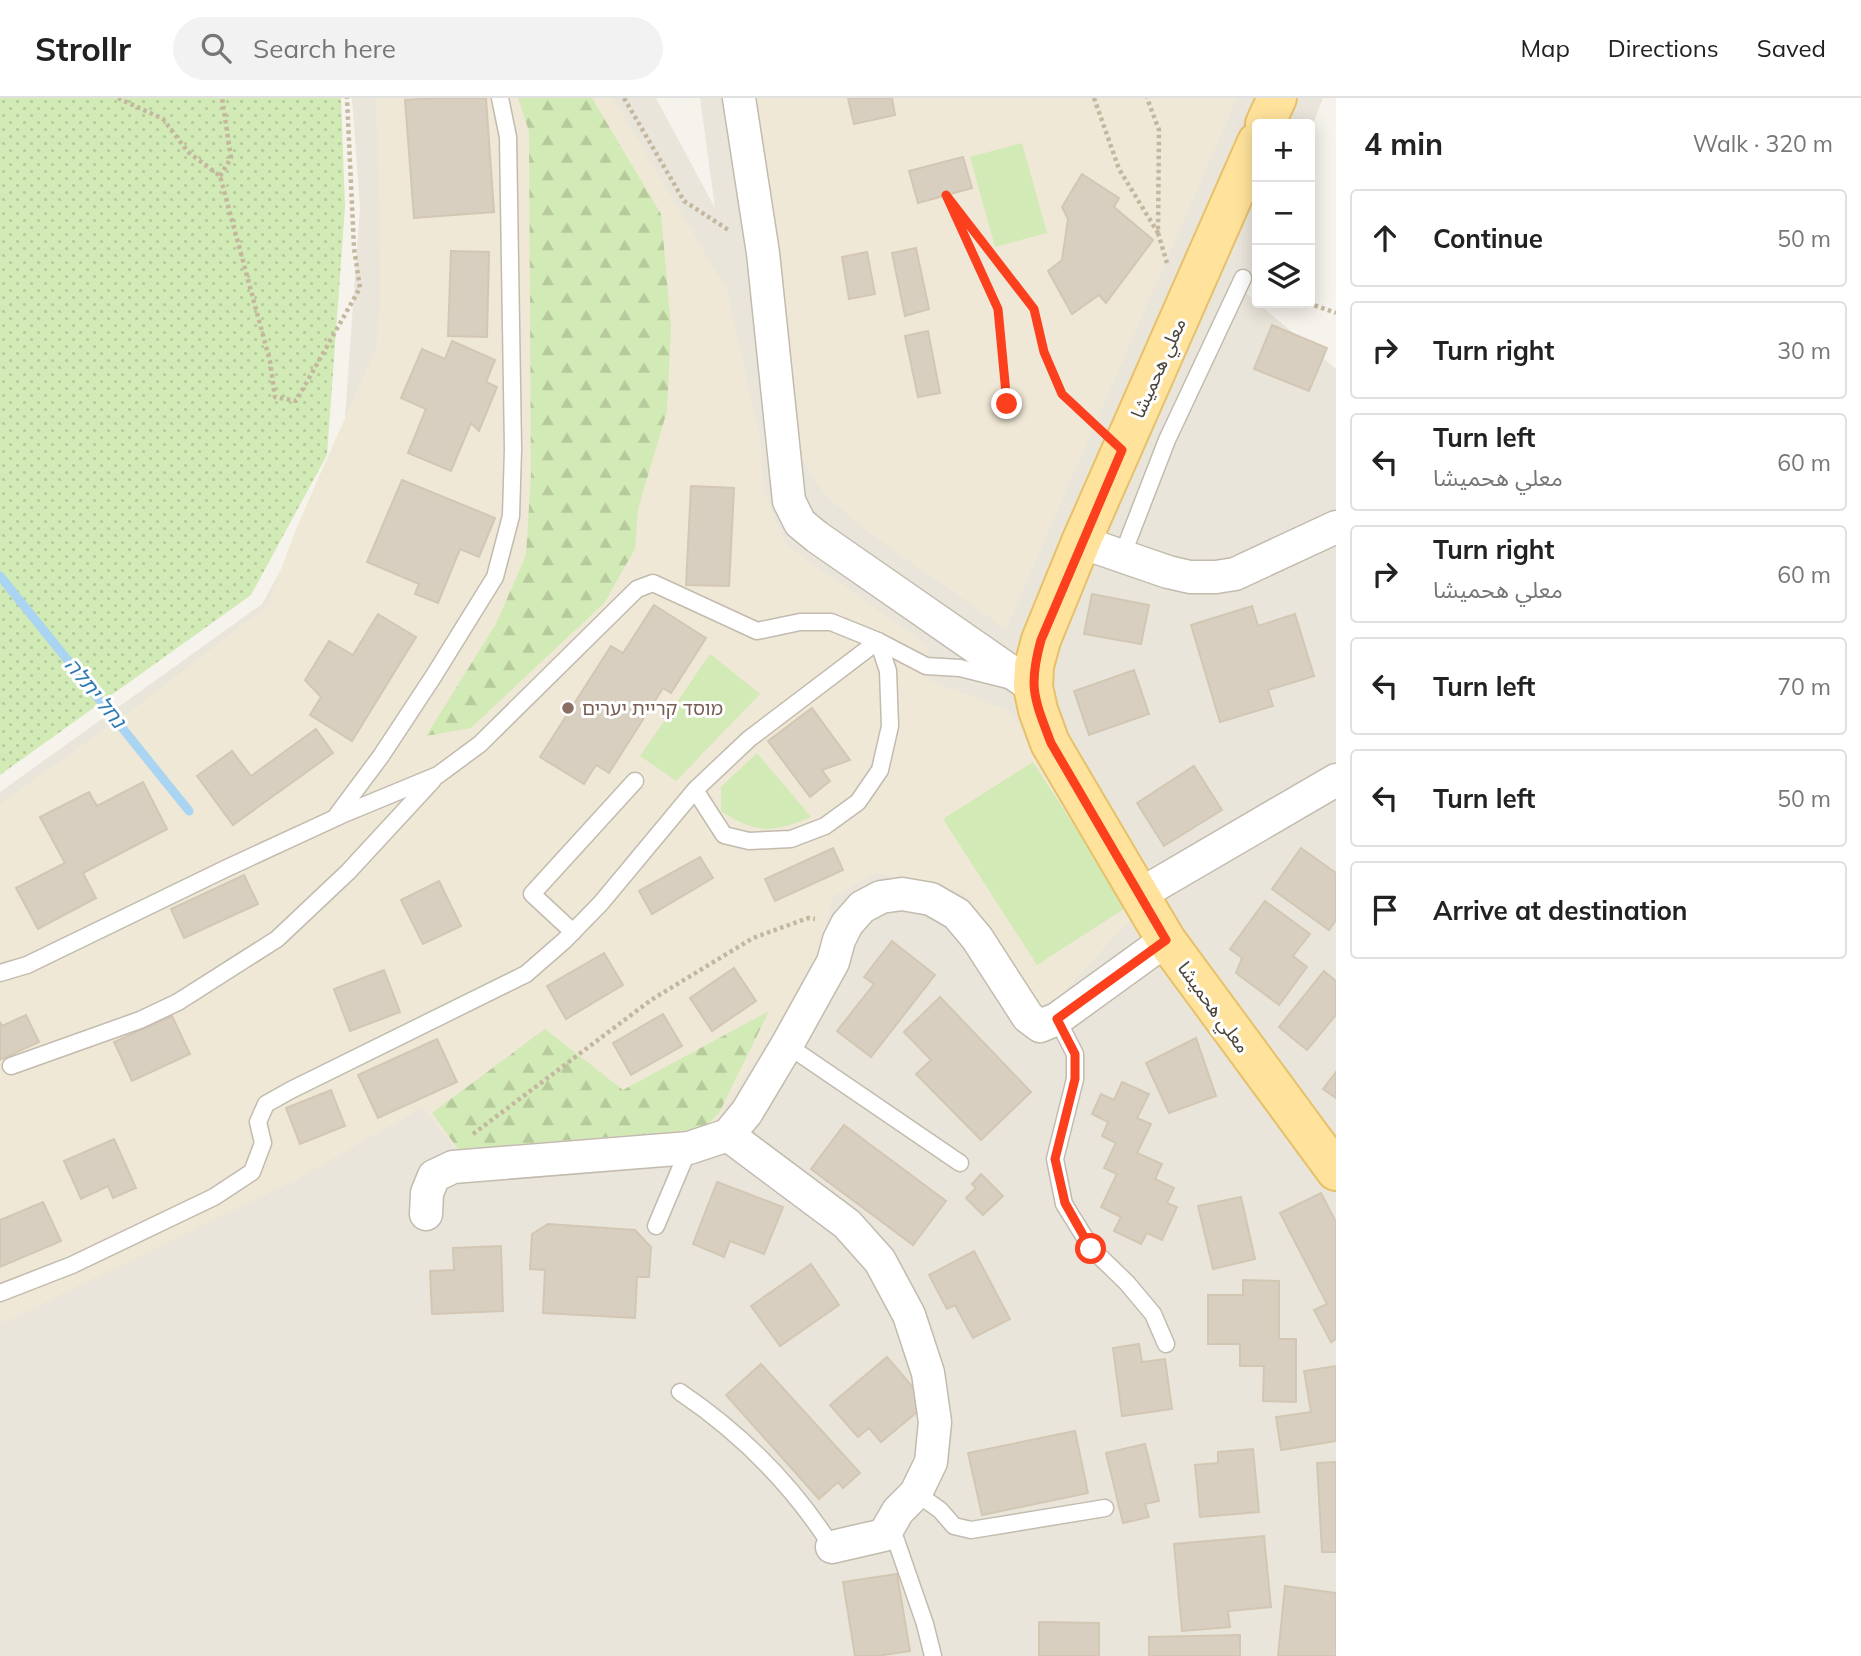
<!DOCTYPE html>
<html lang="en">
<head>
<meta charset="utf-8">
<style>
	:root { --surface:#fff; --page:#f2f2f2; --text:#222; --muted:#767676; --line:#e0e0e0 }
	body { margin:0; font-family:Mulish,"Noto Sans Arabic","Noto Sans Hebrew",sans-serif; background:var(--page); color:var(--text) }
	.controls { position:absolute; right:21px; top:21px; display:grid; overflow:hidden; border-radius:7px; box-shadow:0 4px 18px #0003 }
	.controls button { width:63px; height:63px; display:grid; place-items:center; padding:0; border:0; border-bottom:2px solid var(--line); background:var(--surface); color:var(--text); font:35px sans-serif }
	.stop { position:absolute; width:21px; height:21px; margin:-16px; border:5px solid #fc3f1d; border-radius:50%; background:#fff }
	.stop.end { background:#fc3f1d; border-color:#fff; box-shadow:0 2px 7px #0008 }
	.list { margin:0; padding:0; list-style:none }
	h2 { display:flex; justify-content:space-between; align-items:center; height:91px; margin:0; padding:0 28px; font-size:30px }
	h2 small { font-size:23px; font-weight:400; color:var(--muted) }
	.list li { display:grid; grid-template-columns:46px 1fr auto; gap:21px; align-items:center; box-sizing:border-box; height:98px; margin:0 14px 14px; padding:0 14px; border:2px solid var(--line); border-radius:7px }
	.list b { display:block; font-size:26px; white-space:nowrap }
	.list p { margin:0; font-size:23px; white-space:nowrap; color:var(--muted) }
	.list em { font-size:23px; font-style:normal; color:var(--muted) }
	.icon { flex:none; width:38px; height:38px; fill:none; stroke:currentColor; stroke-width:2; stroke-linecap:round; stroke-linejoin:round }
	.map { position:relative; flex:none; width:1336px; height:1558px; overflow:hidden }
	header { display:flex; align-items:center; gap:42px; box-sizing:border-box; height:98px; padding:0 35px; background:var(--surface); border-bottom:2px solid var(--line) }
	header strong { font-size:33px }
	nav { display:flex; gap:38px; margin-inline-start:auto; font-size:24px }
	.search { width:490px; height:63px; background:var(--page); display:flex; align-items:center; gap:18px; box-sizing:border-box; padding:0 24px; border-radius:38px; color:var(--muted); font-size:26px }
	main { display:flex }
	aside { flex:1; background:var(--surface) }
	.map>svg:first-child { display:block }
	.residential { fill:#eae5da }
	.education { fill:#efe8d6 }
	.grass { fill:url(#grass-dots) }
	.forest { fill:url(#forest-firs) }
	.park { fill:#d2eab5 }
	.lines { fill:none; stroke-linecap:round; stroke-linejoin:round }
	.stream { stroke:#a9d4f2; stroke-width:9 }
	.building { fill:#d8cfc1; stroke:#d3c7b4; stroke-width:2 }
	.lane-casing { stroke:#c2bbae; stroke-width:19 }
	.street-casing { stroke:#c2bbae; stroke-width:35 }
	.primary-casing { stroke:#e6c16a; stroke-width:42 }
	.path { stroke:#c4b79f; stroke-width:4.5; stroke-dasharray:3.5 3.5; stroke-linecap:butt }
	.lane { stroke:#fff; stroke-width:16 }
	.street { stroke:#fff; stroke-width:32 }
	.primary { stroke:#ffe39c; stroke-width:38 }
	.route { stroke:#fc3f1d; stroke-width:9 }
	.education-dot { fill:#8d6e63; stroke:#fff; stroke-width:2.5 }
	.labels { text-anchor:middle; stroke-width:6; stroke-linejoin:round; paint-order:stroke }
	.street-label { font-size:19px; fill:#4b4439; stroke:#fff }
	.education-label { font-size:19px; fill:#785e54; stroke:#fff; text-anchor:start }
	.water-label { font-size:21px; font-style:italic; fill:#2e7ab2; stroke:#fff }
</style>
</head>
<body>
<header>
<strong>Strollr</strong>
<div class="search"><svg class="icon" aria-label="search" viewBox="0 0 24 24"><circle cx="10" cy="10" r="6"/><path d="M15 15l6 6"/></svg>Search here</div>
<nav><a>Map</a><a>Directions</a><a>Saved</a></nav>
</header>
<main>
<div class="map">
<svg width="1336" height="1558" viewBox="0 0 1336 1558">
	<defs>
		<pattern id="grass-dots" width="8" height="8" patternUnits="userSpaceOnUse" patternTransform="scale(1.75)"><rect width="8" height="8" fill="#d2eab5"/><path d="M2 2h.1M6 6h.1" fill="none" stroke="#b6ca9c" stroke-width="1.8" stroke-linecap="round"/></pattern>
		<pattern id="forest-firs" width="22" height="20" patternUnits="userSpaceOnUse" patternTransform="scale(1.75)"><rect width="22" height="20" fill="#d2eab5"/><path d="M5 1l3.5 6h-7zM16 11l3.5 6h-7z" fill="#b6ca9c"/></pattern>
	</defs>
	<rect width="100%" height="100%" fill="#f6f3ec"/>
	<path class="residential" d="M352,0h304l59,110 -15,-110h623l-13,34v-8h-53v141l-11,28 90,76v1287h-1336v-864l262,-188 80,-144 18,-253z"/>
	<g class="education">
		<path d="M375,0h238l114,192 34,154 3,48 22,53 141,100 2,35 80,31 128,201 -85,93 -13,-1 -76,-112 -87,-19 -44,24 -12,61 -111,175 -252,19 -34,-45 -128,73 -295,144v-520l139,-99 129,-100 28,-76 80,-181 4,-41 -1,-132z"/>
		<path d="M723,0h514l-231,531 -138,-97 -43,-37 -37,-58z"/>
	</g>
	<path class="grass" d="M0,0h341l4,109 -18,248 -76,140 -251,180z"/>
	<g class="forest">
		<path d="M518,0h74l69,116 10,113 -4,84 -29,98 -3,40 -31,54 -133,125 -45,8 70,-112 30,-69 5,-81 -2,-343z"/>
		<path d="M769,913l-50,102 -16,16 -245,20 -26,-36 113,-84 78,61z"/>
	</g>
	<g class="park">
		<path d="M1022,45l25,90 -52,14 -25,-90z"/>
		<path d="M710,556l50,40 -84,87 -36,-25z"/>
		<path d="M757,655l54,64c-38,16 -55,17 -90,-6v-24z"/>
		<path d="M1033,664l94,145 -90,58 -94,-146z"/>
	</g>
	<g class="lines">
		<path class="stream" d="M0,478l189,235"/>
	</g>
	<g class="building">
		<path d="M435,0h51l8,114 -80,6 -9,-118z"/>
		<path d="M848,0h44l3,17 -41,9z"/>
		<path d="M963,59l9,31 -54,15 -9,-32z"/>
		<path d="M1082,76l37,24 -5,9 39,33 -47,63 -7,-8 -27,19 -24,-43 14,-11 6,-41 -6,-12z"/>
		<path d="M916,150l13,61 -24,7 -13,-63z"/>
		<path d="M451,153l38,1 -2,85 -39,-1z"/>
		<path d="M867,154l8,42 -26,5 -7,-42z"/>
		<path d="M1272,227l55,23 -18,43 -55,-22z"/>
		<path d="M928,233l12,62 -22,4 -13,-61z"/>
		<path d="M452,243l43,19 -9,22 11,5 -18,44 -8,-8 -20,48 -43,-18 18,-44 -25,-11 21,-49 23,10z"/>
		<path d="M402,382l93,38 -16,39 -19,-8 -22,54 -23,-9 4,-10 -52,-22z"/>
		<path d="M691,388l43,2 -5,98 -43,-1z"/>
		<path d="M1092,496l57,11 -8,39 -57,-10z"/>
		<path d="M654,507l52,33 -35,55 -8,-5 -54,85 -13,-8 -12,19 -44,-27 71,-111 12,7z"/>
		<path d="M1252,508l6,20 37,-12 19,62 -46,14 5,16 -53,16 -29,-97z"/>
		<path d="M378,516l38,23 -64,104 -42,-26 11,-18 -16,-17 24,-39 24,14z"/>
		<path d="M1134,572l15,44 -60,21 -15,-44z"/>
		<path d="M812,610l38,52 -28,10 8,11 -20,16 -42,-56z"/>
		<path d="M316,631l17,24 -100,72 -36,-49 35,-25 19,25z"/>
		<path d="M1194,668l28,44 -58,36 -27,-43z"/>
		<path d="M143,684l24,47 -84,44 13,25 -58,31 -22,-41 49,-25 -25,-46 49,-25 8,14z"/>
		<path d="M833,750l10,22 -68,31 -10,-22z"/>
		<path d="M1301,750l35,25v47l-7,10 -57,-41z"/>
		<path d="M700,759l13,21 -61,36 -13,-23z"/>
		<path d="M244,777l14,29 -74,34 -13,-29z"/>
		<path d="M439,783l22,45 -38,18 -22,-44z"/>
		<path d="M1265,803l45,33 -17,22 14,11 -28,38 -43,-32 6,-15 -12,-9z"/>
		<path d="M892,843l43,34 -64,82 -34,-26 37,-47 -10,-7z"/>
		<path d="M604,855l19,32 -57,34 -19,-33z"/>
		<path d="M734,870l22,33 -44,30 -22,-33z"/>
		<path d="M384,872l16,42 -50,19 -16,-42z"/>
		<path d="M1324,873l12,10v34l-29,35 -28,-23z"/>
		<path d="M940,899l91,95 -50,48 -65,-66 15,-14 -27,-28z"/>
		<path d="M663,916l19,32 -51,29 -18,-32z"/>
		<path d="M26,917l13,27 -39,18v-38l2,4z"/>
		<path d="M172,918l18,38 -58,27 -18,-39z"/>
		<path d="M1196,940l20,58 -47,17 -23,-50z"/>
		<path d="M437,941l20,43 -79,36 -20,-43z"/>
		<path d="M1336,974v26l-13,-9z"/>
		<path d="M1122,984l27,12 -12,24 14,6 -14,29 25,11 -7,15 19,9 -7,15 10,4 -15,33 -15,-7 -6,11 -27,-13 7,-14 -20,-10 16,-33 -13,-6 12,-25 -14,-7 6,-14 -16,-8 9,-20 13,6z"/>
		<path d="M331,992l14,36 -45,18 -14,-36z"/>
		<path d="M844,1027l102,76 -33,44 -102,-76z"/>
		<path d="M114,1041l22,49 -23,10 -5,-12 -27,13 -17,-38z"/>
		<path d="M981,1076l22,22 -20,19 -17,-17 10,-10 -4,-4z"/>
		<path d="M717,1084l66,25 -19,47 -34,-13 -6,16 -31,-13z"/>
		<path d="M1321,1095l15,29v117l-5,3 -17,-32 13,-6 -47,-91z"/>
		<path d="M1241,1099l14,62 -42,10 -15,-63z"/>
		<path d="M43,1104l18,39 -61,26v-47z"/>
		<path d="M548,1126l87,6 16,17 -2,30h-12l-2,41 -92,-5 2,-43 -15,-1 2,-35z"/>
		<path d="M501,1148l2,65 -71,3 -2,-43 24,-1 -1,-22z"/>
		<path d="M974,1153l36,68 -37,19 -18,-33 -8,4 -18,-34z"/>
		<path d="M811,1166l28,41 -59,41 -29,-40z"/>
		<path d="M1243,1182l36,1v58h17v63l-33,-1 1,-35h-24v-22h-32v-49h35z"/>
		<path d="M1139,1246l3,18 23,-3 7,50 -50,7 -9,-68z"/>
		<path d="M887,1259l40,47 -46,38 -12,-14 -11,9 -28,-32z"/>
		<path d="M761,1266l99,109 -17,15 -5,-6 -19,17 -93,-104z"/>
		<path d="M1336,1268v75l-55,9 -5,-33 35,-5 -7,-41z"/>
		<path d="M1075,1333l13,62 -106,22 -14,-62z"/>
		<path d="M1145,1346l14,57 -14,3 4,13 -26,6 -17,-70z"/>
		<path d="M1253,1351l6,63 -59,5 -5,-52 23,-2v-11z"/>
		<path d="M1336,1364v90h-14l-5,-89z"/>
		<path d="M1264,1438l7,71 -43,4 2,16 -48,4 -8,-87z"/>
		<path d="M897,1476l13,77 -33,5h-22l-12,-74z"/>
		<path d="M1285,1488l51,7v63h-58z"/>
		<path d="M1039,1524l60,1v33h-60z"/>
		<path d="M1240,1537v21h-91v-19z"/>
	</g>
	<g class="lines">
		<defs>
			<g id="lane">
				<path d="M1122,458l45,-116 76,-162"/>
				<path d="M337,717l44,-59 52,-79 62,-100 16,-61 2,-67 -5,-312 -8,-39"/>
				<path d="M573,834l-41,-38 103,-113"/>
				<path d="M0,875l27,-8 200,-97 119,-55 92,-38 42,-31 157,-155 16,-6 104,48 43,-9h31l47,19 48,25 34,2 48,12"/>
				<path d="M1057,921l18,35v25l-20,80 9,45 28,45 35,34 26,31 13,30"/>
				<path d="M787,947l173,118"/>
				<path d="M11,968l129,-46 38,-18 99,-63 71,-67 85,-92"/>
				<path d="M656,1128l33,-78"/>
				<path d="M0,1195l72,-28 142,-68 38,-25 11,-29 -5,-21 8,-18 25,-14 235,-116 39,-34 36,-37 94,-113 54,-51 129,-98 10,30 2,55 -10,44 -22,32 -33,24 -34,13 -42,2 -25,-6 -29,-45"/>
				<path d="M680,1294c62,42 112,92 152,155"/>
				<path d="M916,1395l24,17 14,16 17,4 134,-22"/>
				<path d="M891,1428l34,98 8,32"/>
			</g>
			<g id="street">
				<path d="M739,0l24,155 26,248 11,22 17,14 216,150"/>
				<path d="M1081,444l87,30 22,5h26l19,-3 101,-47"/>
				<path d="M1139,797l197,-115"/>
				<path d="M728,1037l119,89 33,37 29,54 19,58 7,49 -4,40 -15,31 -18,18 -14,24 -52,12"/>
				<path d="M426,1116l1,-21 7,-17 19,-9 236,-19 39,-13 19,-23 40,-67 46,-83 6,-22 8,-16 15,-17 19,-10 21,-3 29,5 26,15 20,24 51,79 12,9 17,-7 109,-79"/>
			</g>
			<g id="primary">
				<path d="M1265,26l12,-26"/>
				<path d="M1257,44l-176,400 -40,98 -7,26 -1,21 5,23 12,33 116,197 170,231"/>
			</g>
		</defs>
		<use href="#lane" class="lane-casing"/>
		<use href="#street" class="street-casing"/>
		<use href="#primary" class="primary-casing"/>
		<g class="path">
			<path d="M118,0l45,21 25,33 32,24 50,185 5,36 21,4 64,-113 -6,-40 -7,-150"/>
			<path d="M624,0l60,103 46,30"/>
			<path d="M1094,0l25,71 39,64 1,-103 -12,-32"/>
			<path d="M220,78l11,-18 -9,-60"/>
			<path d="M1158,135l9,30"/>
			<path d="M1308,205l28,10"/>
			<path d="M1007,306l-9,-95 -52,-114 88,114 10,43 18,42 33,31"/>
			<path d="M473,1036l178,-134 102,-62 55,-20 7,1"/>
		</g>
		<use href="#lane" class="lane"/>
		<use href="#street" class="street"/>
		<use href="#primary" class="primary"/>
	</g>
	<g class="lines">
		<path class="route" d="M1007,306l-9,-95 -52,-114 88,114 10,43 18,42 60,56 -81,190c-13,47 -7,58 10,103l115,197 -109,79 18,35v25l-20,80 10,44 26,46"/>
	</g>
	<circle class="education-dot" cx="568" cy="610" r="7"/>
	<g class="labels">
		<g class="street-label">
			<text transform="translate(1158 270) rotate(-66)" y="7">معلي هحميشا</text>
			<text transform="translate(1214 909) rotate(54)" y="7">معلي هحميشا</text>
		</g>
		<g class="education-label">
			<text x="582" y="617">מוסד קריית יערים</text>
		</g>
		<g class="water-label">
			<text transform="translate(95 595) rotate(51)" y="7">נחל יתלה</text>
		</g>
	</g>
</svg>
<div class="controls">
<button>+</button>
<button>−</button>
<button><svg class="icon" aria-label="layers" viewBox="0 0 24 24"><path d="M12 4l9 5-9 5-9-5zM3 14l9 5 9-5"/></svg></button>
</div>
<div class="stop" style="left:1091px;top:1151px"></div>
<div class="stop end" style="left:1007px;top:306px"></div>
</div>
<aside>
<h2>4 min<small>Walk · 320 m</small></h2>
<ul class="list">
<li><svg class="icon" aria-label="ahead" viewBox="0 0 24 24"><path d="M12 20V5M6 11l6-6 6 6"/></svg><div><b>Continue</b></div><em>50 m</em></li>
<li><svg class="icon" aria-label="right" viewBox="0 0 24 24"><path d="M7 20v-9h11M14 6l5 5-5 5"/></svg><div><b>Turn right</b></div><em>30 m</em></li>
<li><svg class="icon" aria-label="left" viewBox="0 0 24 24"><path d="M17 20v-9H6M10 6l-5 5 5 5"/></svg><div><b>Turn left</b><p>معلي هحميشا</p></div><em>60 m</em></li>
<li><svg class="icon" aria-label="right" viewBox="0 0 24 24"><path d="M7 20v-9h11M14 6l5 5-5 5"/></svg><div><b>Turn right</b><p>معلي هحميشا</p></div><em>60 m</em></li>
<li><svg class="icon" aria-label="left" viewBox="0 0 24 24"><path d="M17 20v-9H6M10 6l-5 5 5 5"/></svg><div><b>Turn left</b></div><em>70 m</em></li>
<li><svg class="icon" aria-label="left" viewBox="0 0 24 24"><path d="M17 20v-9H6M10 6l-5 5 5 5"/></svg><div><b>Turn left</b></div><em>50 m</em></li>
<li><svg class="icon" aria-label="arrive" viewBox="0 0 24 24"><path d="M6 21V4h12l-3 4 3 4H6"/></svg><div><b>Arrive at destination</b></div></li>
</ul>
</aside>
</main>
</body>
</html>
